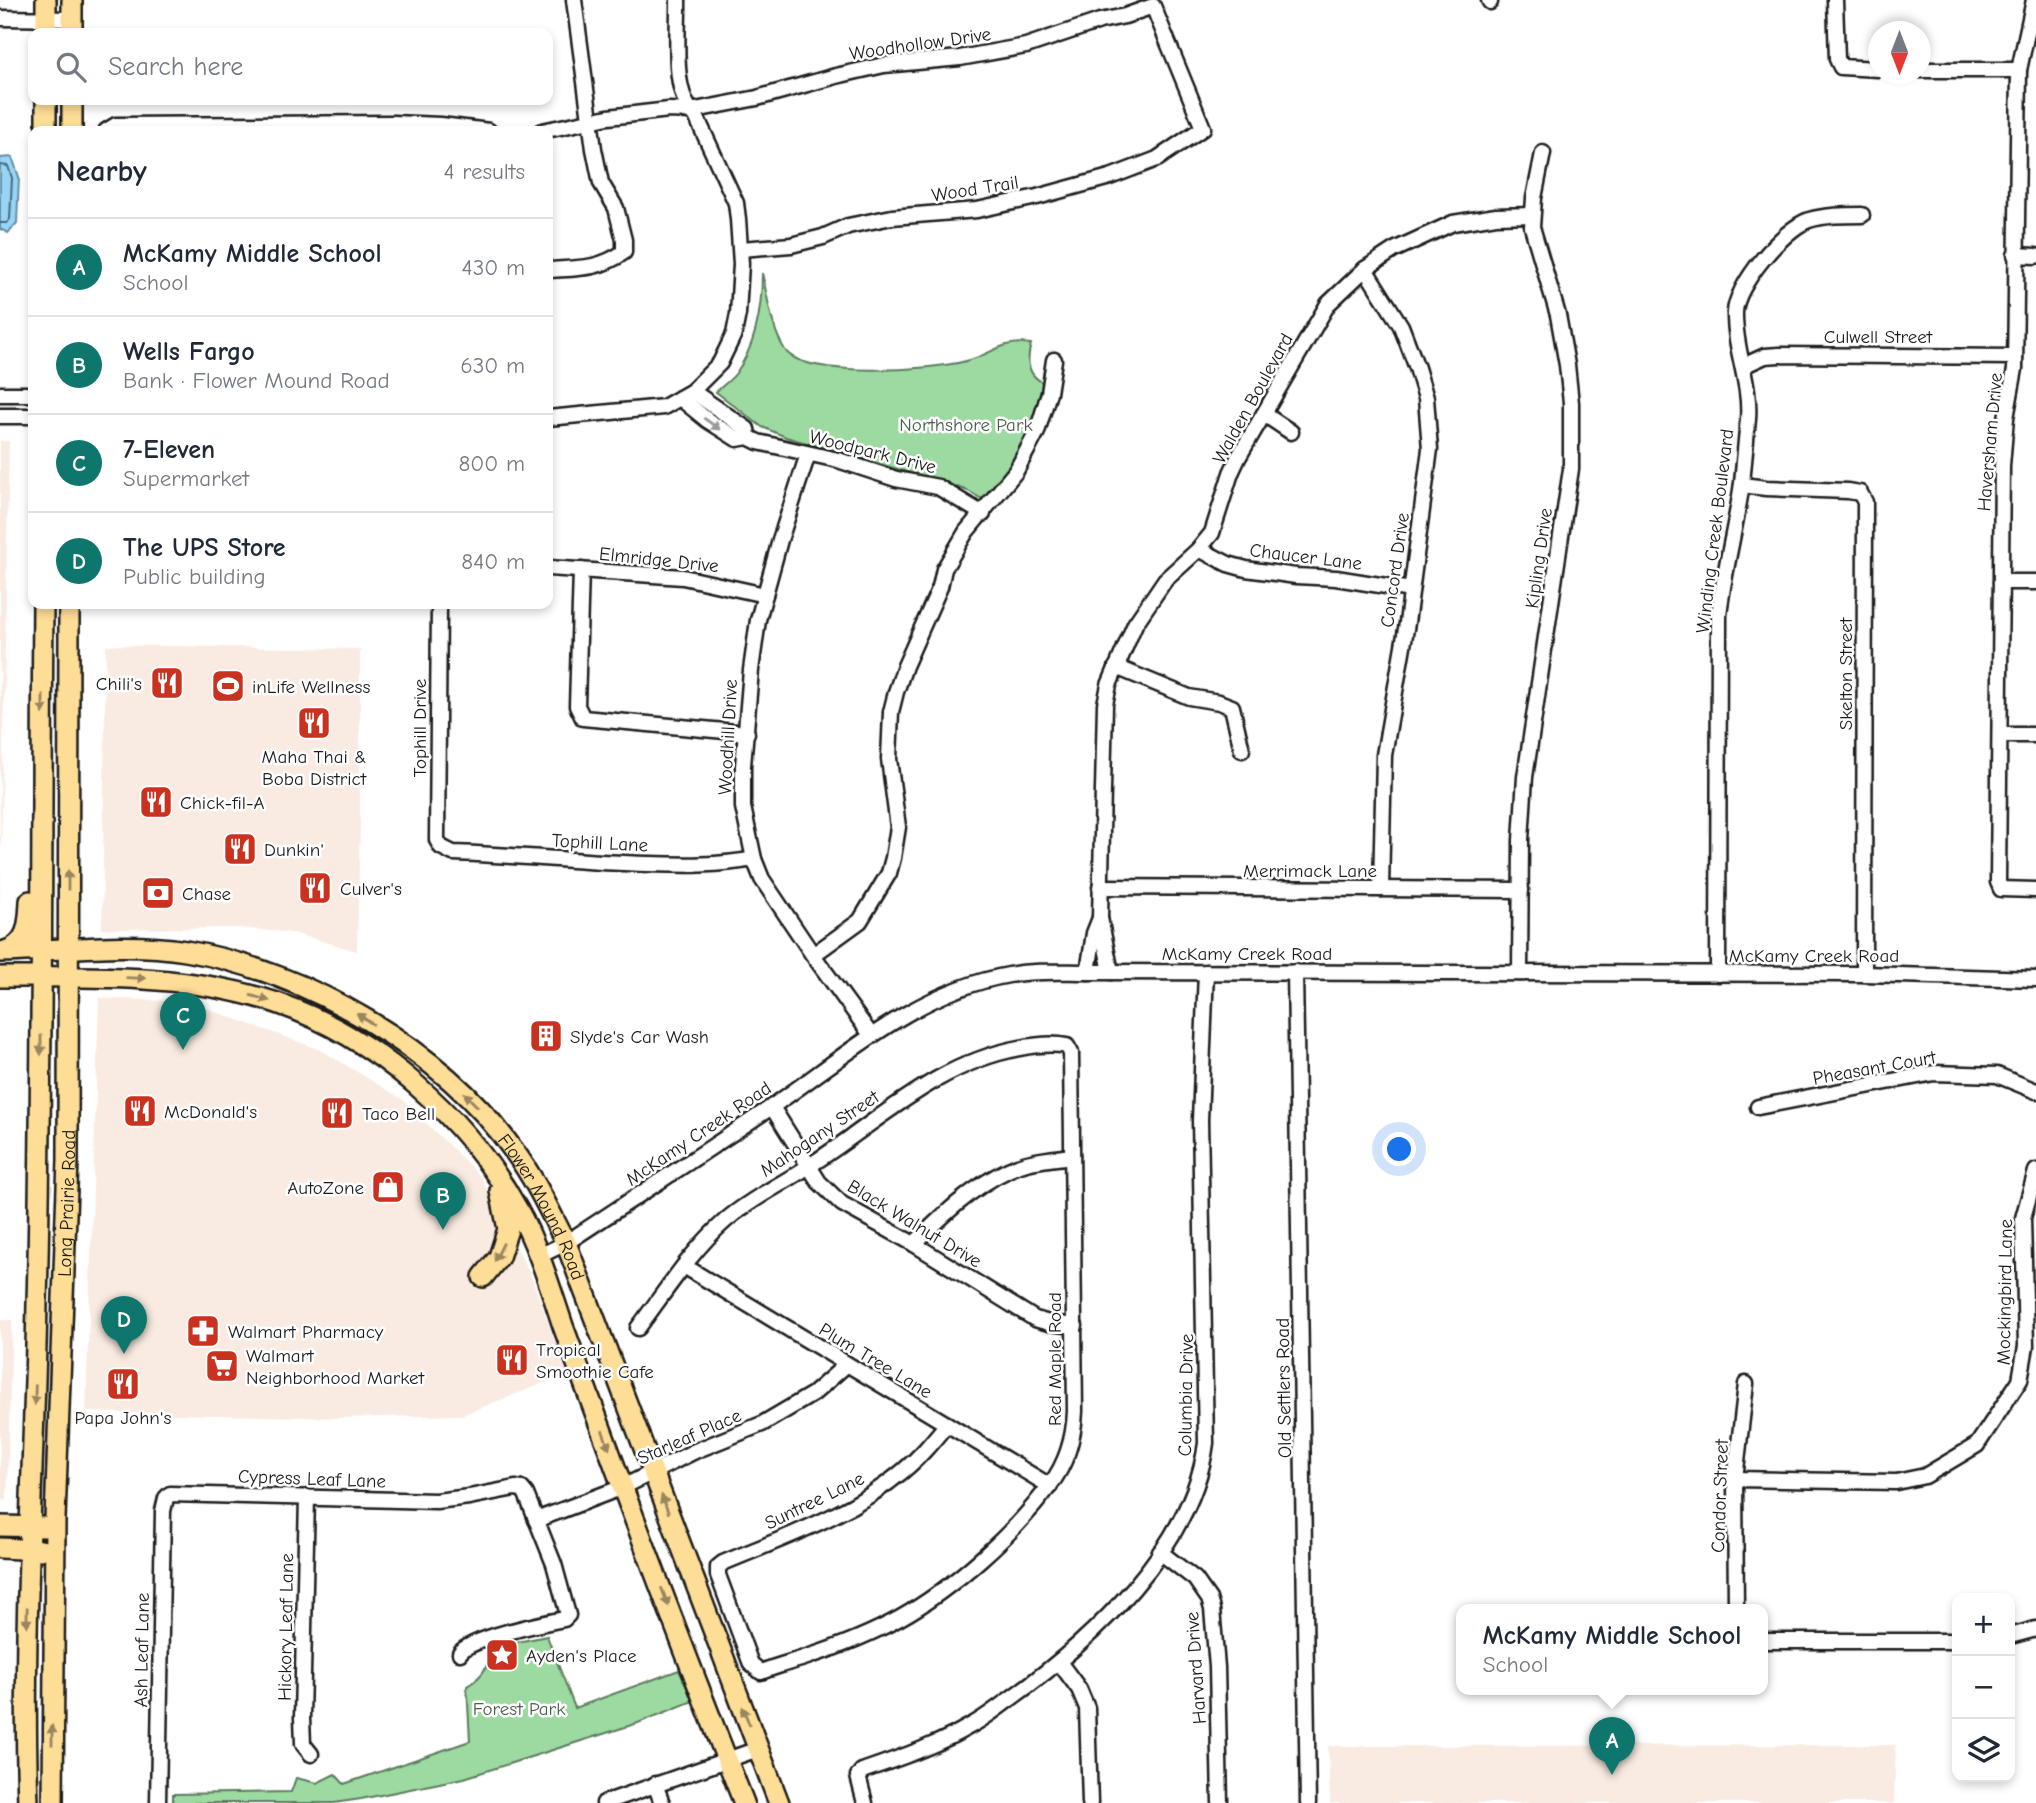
<!DOCTYPE html>
<html lang="en">
<head>
<meta charset="utf-8">
<style>
	:root { --surface:#fff; --page:#f6f6f7; --text:#1f2937; --muted:#747a83; --line:#e0e1e3; --accent:#0f766e }
	body { margin:0; font-family:"Comic Neue",sans-serif; background:var(--page); color:var(--text) }
	.controls { position:absolute; right:21px; bottom:21px; display:grid; overflow:hidden; border-radius:14px; box-shadow:0 4px 10px #0003 }
	.controls button { width:63px; height:63px; display:grid; place-items:center; padding:0; border:0; border-bottom:2px solid var(--line); background:var(--surface); color:var(--text); font:35px sans-serif }
	.compass { position:absolute; left:1868px; top:21px; width:63px; height:63px; border-radius:50%; background:var(--surface); box-shadow:0 4px 10px #0003; rotate:180deg }
	.you { position:absolute; left:1400px; top:1150px; width:24px; height:24px; margin:-18px; border:5px solid #fff; border-radius:50%; background:#1a73e8; box-shadow:0 0 0 10px #1a73e833 }
	.badge { display:grid; place-items:center; width:46px; height:46px; border-radius:50%; background:var(--accent); color:#fff; font-size:23px; font-weight:700 }
	.pin { position:absolute; translate:-50% -58px; filter:drop-shadow(0 2px 4px #0008) }
	.pin::after { content:''; position:absolute; top:37px; width:24px; height:21px; background:inherit; clip-path:polygon(0 0,100% 0,50% 100%) }
	.popup { position:absolute; left:1456px; top:1604px; width:312px; height:91px; box-sizing:border-box; display:grid; place-content:center; border-radius:14px; background:var(--surface); filter:drop-shadow(0 2px 5px #0005); font-size:23px; white-space:nowrap; color:var(--muted) }
	.popup b { font-size:26px; color:var(--text) }
	.popup::after { content:''; position:absolute; left:50%; top:100%; margin-left:-14px; border:14px solid transparent; border-top-color:var(--surface) }
	.list { margin:0; padding:0; list-style:none }
	h2 { display:flex; justify-content:space-between; align-items:center; height:91px; margin:0; padding:0 28px; font-size:30px }
	h2 small { font-size:23px; font-weight:400; color:var(--muted) }
	.list li { display:grid; grid-template-columns:46px 1fr auto; gap:21px; align-items:center; box-sizing:border-box; height:98px; padding:0 28px; border-top:2px solid var(--line) }
	.list b { display:block; font-size:26px; white-space:nowrap }
	.list p { margin:0; font-size:23px; white-space:nowrap; color:var(--muted) }
	.list em { font-size:23px; font-style:normal; color:var(--muted) }
	.icon { flex:none; width:38px; height:38px; fill:none; stroke:currentColor; stroke-width:2; stroke-linecap:round; stroke-linejoin:round }
	.map { position:relative; flex:none; width:2036px; height:1803px; overflow:hidden }
	.search { position:absolute; background:var(--surface); box-shadow:0 4px 10px #0003; left:28px; top:28px; width:525px; height:77px; display:flex; align-items:center; gap:18px; box-sizing:border-box; padding:0 24px; border-radius:14px; color:var(--muted); font-size:26px }
	.panel { position:absolute; background:var(--surface); box-shadow:0 4px 10px #0003; left:28px; top:126px; width:525px; height:483px; border-radius:14px }
	.map>svg:first-child { display:block }
	.built { fill:#f9ebe1 }
	.green { fill:#9cdaa1; stroke:#5c7b5e; stroke-width:2 }
	.water { fill:#97d5f8; stroke:#668ba0; stroke-width:2 }
	.lines { fill:none; stroke-linecap:round; stroke-linejoin:round }
	.shore { stroke:#4d6674; stroke-width:2 }
	.minor-casing { stroke:#1c1c1c; stroke-width:19 }
	.major-casing { stroke:#1c1c1c; stroke-width:24 }
	.minor { stroke:#fff; stroke-width:14 }
	.major { stroke:#fedd96; stroke-width:19 }
	.oneway { fill:#999 }
	.oneway2 { fill:#98865f }
	.labels { text-anchor:middle; stroke-width:5; stroke-linejoin:round; paint-order:stroke }
	.street-label { font-size:19px; fill:#1c1c1c; stroke:#fff }
	.park-label { font-size:19px; fill:#495e4b; stroke:#fff }
	.poi-label { font-size:19px; fill:#1c1c1c; stroke:#fff; text-anchor:start }
</style>
</head>
<body>
<div class="map">
<svg width="2036" height="1803" viewBox="0 0 2036 1803">
	<rect width="100%" height="100%" fill="#fff"/>
	<filter id="ink" filterUnits="userSpaceOnUse"><feTurbulence type="fractalNoise" baseFrequency=".0143" numOctaves="2"/><feDisplacementMap in="SourceGraphic" scale="14" xChannelSelector="R" yChannelSelector="G"/><feConvolveMatrix kernelMatrix="1 2 1 2 8 2 1 2 1" color-interpolation-filters="sRGB"/></filter>
	<g filter="url(#ink)">
		<g class="built">
			<path d="M0,441h9l-9,466z"/>
			<path d="M106,645l254,4v175l-3,127 -64,-18 -54,-5 -137,1z"/>
			<path d="M99,998l90,4 132,48 81,49 79,78 50,99 36,98 -105,41 -123,3 -253,-6z"/>
			<path d="M0,1320h12l-5,180h-7z"/>
			<path d="M1896,1745l-2,58h-564l-2,-57z"/>
		</g>
		<g class="green">
			<path d="M762,273c6,25 9,55 23,77 20,29 149,20 181,11 28,-7 34,-21 65,-17 -5,18 -4,31 14,40l-14,52 -44,66 -19,-11 -26,-9 -156,-45 -24,-10 -46,-35c6,-6 15,-12 20,-19 21,-29 26,-65 26,-100z"/>
			<path d="M547,1636l28,72 104,-38 14,31 -55,22 -174,55 -103,21 -27,4h-161v-9l118,-2 5,-14 21,5 18,-9 9,10 126,-43 -3,-55c8,-5 19,-14 21,-25 0,-4 -1,-8 0,-13z"/>
		</g>
		<path class="water" d="M12,157l7,20 -2,46 -9,10 -8,-4v-71z"/>
		<g class="lines">
			<path class="shore" d="M0,165l8,1 4,12 -2,41 -3,4h-7"/>
			<defs>
				<g id="minor">
					<path d="M1489,0l1,2"/>
					<path d="M1835,0l2,59 4,8 37,2"/>
					<path d="M2034,0l-15,70 -4,299 -9,49 -4,48 -4,416 3,7 35,1"/>
					<path d="M0,18l72,1"/>
					<path d="M1920,70h99"/>
					<path d="M106,131l10,-6 277,-2 48,2 48,6"/>
					<path d="M542,131l66,-14 61,-7 21,1 67,-13 79,-22 48,-11 76,-7 66,-12 74,-25 25,-5 28,-10 50,122 -46,31 -47,18 -73,20 -60,13 -85,7 -44,9 -25,11 -32,8 -50,4"/>
					<path d="M2015,255l21,1"/>
					<path d="M1365,269l36,57 16,42 9,30 4,51 -23,174 -23,132 -3,134"/>
					<path d="M548,270c29,-2 51,0 76,-18v-12l-8,-32 -15,-25 -7,-34 -20,-149"/>
					<path d="M1743,366l22,-10 14,-1 236,2"/>
					<path d="M692,391l55,38 1,8"/>
					<path d="M0,394h33"/>
					<path d="M680,398l27,22 30,19 11,-2 10,5 80,18 58,19 42,8 45,27"/>
					<path d="M1264,414l27,18"/>
					<path d="M0,416h33"/>
					<path d="M548,418l116,-11 28,-16 28,-28 14,-29 4,-20 3,-50 -3,-45 -2,-16 -40,-87c-26,-22 -17,-84 -18,-116"/>
					<path d="M808,454l-28,86 -22,80 -7,50 -8,96v41l11,52 8,20 51,76 58,80"/>
					<path d="M1742,485l24,3 82,3 12,2 5,9 -1,472"/>
					<path d="M1199,549l29,15 18,5 50,7 40,2 75,12"/>
					<path d="M548,568l135,9 82,18"/>
					<path d="M581,570l-4,136 6,12 164,15"/>
					<path d="M2001,582h35"/>
					<path d="M439,604l-2,236 4,7 12,6c64,2 129,9 194,11 36,1 71,2 107,-5"/>
					<path d="M1116,667l73,30 30,5 13,5 10,43"/>
					<path d="M2001,735h35"/>
					<path d="M1100,887l421,3"/>
					<path d="M813,955l47,-34 29,-48 4,-15 5,-31 -9,-68 2,-47 5,-20 9,-26 35,-79 4,-18 22,-37 50,-61 21,-39 12,-39 5,-33"/>
					<path d="M1088,972l6,-39 6,-15"/>
					<path d="M1111,972l-11,-54 5,-214 4,-19 26,-61 30,-44 34,-31 13,-16 19,-60 7,-15 90,-154 37,-35 29,-19 59,-27 43,-7 36,-1"/>
					<path d="M1295,972l13,831"/>
					<path d="M1520,973l1,-133 4,-63 46,-308v-66l-4,-38 -9,-50 -26,-88 2,-29 9,-45"/>
					<path d="M1718,974l1,-359c5,-45 17,-88 23,-132 2,-21 4,-43 6,-64 3,-36 -14,-70 -13,-106 0,-27 48,-84 74,-93 17,-5 35,-5 53,-5"/>
					<path d="M772,1107l47,75 23,22 72,40 121,75 14,4 26,3"/>
					<path d="M1758,1107l176,-34 63,2 39,16"/>
					<path d="M914,1244c28,-28 58,-57 94,-74 20,-10 42,-11 64,-14"/>
					<path d="M539,1256l27,-13c68,-45 136,-89 204,-135 75,-51 146,-117 239,-133 26,-5 53,-3 79,-3l776,2 172,5"/>
					<path d="M684,1266l366,220"/>
					<path d="M638,1328c27,-36 53,-77 87,-107 25,-22 56,-36 84,-55 69,-44 128,-103 211,-118 15,-3 32,-5 47,-2l4,7 4,358c-1,26 -9,53 -25,74 -35,48 -98,104 -150,133 -29,16 -62,29 -93,39 -15,5 -31,9 -46,15l-10,-8 -33,-89v-8l5,-4c62,-26 128,-48 180,-92 17,-14 30,-30 44,-47"/>
					<path d="M1735,1479l161,3 29,-6 52,-31 43,-65 6,-34 -3,-128 13,-47"/>
					<path d="M307,1497l-5,221 1,26 8,10"/>
					<path d="M536,1520l87,-33 72,-36 67,-27 51,-30 33,-29"/>
					<path d="M1160,1552l35,27 14,20 3,10 5,58 3,136"/>
					<path d="M1736,1609l-1,-130 11,-95"/>
					<path d="M2010,1636l26,-7"/>
					<path d="M1762,1641h195"/>
					<path d="M1059,1662l20,27 8,19 3,95"/>
					<path d="M655,1784l7,19"/>
					<path d="M158,1803l5,-292 3,-13 4,-4 266,7 33,-4 46,-9 7,1 4,5 28,70 14,51 -4,4c-20,4 -95,19 -104,34"/>
					<path d="M604,1803l154,-54"/>
					<path d="M865,1803l-7,-27 4,-5c37,-13 74,-25 108,-45 14,-7 27,-18 40,-27 81,-58 183,-152 196,-256l-6,-323 6,-148"/>
				</g>
				<g id="major">
					<path d="M46,33v-33"/>
					<path d="M72,33v-33"/>
					<path d="M46,131v-31"/>
					<path d="M72,131v-31"/>
					<path d="M5,951c24,-7 24,-29 25,-50"/>
					<path id="s1" d="M0,952c62,-1 124,-11 186,-1 120,20 257,99 328,200 21,28 36,61 52,92l213,560"/>
					<path d="M0,977c93,0 187,-4 277,26 100,34 190,115 241,207 20,36 32,77 45,116 19,52 39,105 58,157 40,107 81,214 123,320"/>
					<path d="M483,1277l16,-20 9,-28 -8,-38"/>
					<path d="M0,1526l44,1"/>
					<path d="M0,1548l41,2"/>
					<path d="M28,1803c-6,-167 6,-334 9,-500 6,-233 4,-466 6,-699"/>
					<path id="s2" d="M53,1803l2,-284 13,-359 1,-556"/>
				</g>
			</defs>
			<use href="#minor" class="minor-casing"/>
			<use href="#major" class="major-casing"/>
			<use href="#minor" class="minor"/>
			<use href="#major" class="major"/>
		</g>
		<defs><path id="oneway-solid" d="M-6-.8H1V-3.2L6.5 0L1 3.2V.8H-6Z" transform="scale(1.75)"/></defs>
		<use class="oneway" href="#oneway-solid" transform="translate(712 424) rotate(35)"/>
		<g class="oneway2">
			<use href="#oneway-solid" transform="translate(43 704) rotate(90)"/>
			<use href="#oneway-solid" transform="translate(68 880) rotate(-90)"/>
			<use href="#oneway-solid" transform="translate(136 978) rotate(2)"/>
			<use href="#oneway-solid" transform="translate(260 998) rotate(16)"/>
			<use href="#oneway-solid" transform="translate(365 1019) rotate(-147)"/>
			<use href="#oneway-solid" transform="translate(41 1045) rotate(90)"/>
			<use href="#oneway-solid" transform="translate(471 1100) rotate(-134)"/>
			<use href="#oneway-solid" transform="translate(499 1252) rotate(116)"/>
			<use href="#oneway-solid" transform="translate(35 1395) rotate(92)"/>
			<use href="#oneway-solid" transform="translate(606 1440) rotate(70)"/>
			<use href="#oneway-solid" transform="translate(665 1504) rotate(-111)"/>
			<use href="#oneway-solid" transform="translate(665 1597) rotate(69)"/>
			<use href="#oneway-solid" transform="translate(27 1617) rotate(91)"/>
			<use href="#oneway-solid" transform="translate(746 1716) rotate(-111)"/>
			<use href="#oneway-solid" transform="translate(52 1735) rotate(-90)"/>
		</g>
	</g>
	<defs>
		<symbol id="restaurant-square" viewBox="-11 -11 22 22"><rect x="-9" y="-9" width="18" height="18" rx="4" fill="#c8321e" stroke="#fff"/><path d="M-5-6h1v4h1v-4h1v4h1v-4h1v5L-1.5 .5V6h-2V.5L-5-1ZM5-6V6H3V1.5H1.5Q1.5-4 5-6Z" fill="#fff"/></symbol>
		<symbol id="stadium-square" viewBox="-11 -11 22 22"><rect x="-9" y="-9" width="18" height="18" rx="4" fill="#c8321e" stroke="#fff"/><path d="M0-5a6.5 5 0 1 0 0 10a6.5 5 0 1 0 0-10ZM-3.5-1.8h7v3.6h-7Z" fill="#fff"/></symbol>
		<symbol id="bank-square" viewBox="-11 -11 22 22"><rect x="-9" y="-9" width="18" height="18" rx="4" fill="#c8321e" stroke="#fff"/><path d="M-6-4H6V4H-6ZM0-2.3a2.3 2.3 0 1 0 0 4.6a2.3 2.3 0 1 0 0-4.6Z" fill="#fff"/></symbol>
		<symbol id="building-square" viewBox="-11 -11 22 22"><rect x="-9" y="-9" width="18" height="18" rx="4" fill="#c8321e" stroke="#fff"/><path d="M-4-6H4V6H1V3H-1V6H-4ZM-2.5-4.3h1.7v1.8h-1.7ZM.8-4.3h1.7v1.8H.8ZM-2.5-1h1.7V.8h-1.7ZM.8-1h1.7V.8H.8Z" fill="#fff"/></symbol>
		<symbol id="shop-square" viewBox="-11 -11 22 22"><rect x="-9" y="-9" width="18" height="18" rx="4" fill="#c8321e" stroke="#fff"/><path d="M-5-2.5h2.3a2.7 3.5 0 0 1 5.4 0H5L5.5 6h-11ZM-1.5-2.5h3a1.5 2.3 0 0 0-3 0Z" fill="#fff"/></symbol>
		<symbol id="pharmacy-square" viewBox="-11 -11 22 22"><rect x="-9" y="-9" width="18" height="18" rx="4" fill="#c8321e" stroke="#fff"/><path d="M-2-6h4v4h4v4h-4v4h-4v-4h-4v-4h4Z" fill="#fff"/></symbol>
		<symbol id="supermarket-square" viewBox="-11 -11 22 22"><rect x="-9" y="-9" width="18" height="18" rx="4" fill="#c8321e" stroke="#fff"/><path d="M-6-5.5h2.5l.6 2H6L4.5 2H-2.5L-4.4-4H-6ZM-1.5 3.2a1.3 1.3 0 1 0 .1 0ZM3 3.2a1.3 1.3 0 1 0 .1 0Z" fill="#fff"/></symbol>
		<symbol id="sight-square" viewBox="-11 -11 22 22"><rect x="-9" y="-9" width="18" height="18" rx="4" fill="#c8321e" stroke="#fff"/><path d="M0-6L1.8-2.2L6-1.7L2.9 1.2L3.7 5.4L0 3.3L-3.7 5.4L-2.9 1.2L-6-1.7L-1.8-2.2Z" fill="#fff"/></symbol>
	</defs>
	<g fill-rule="evenodd">
		<use href="#restaurant-square" x="148" y="664" width="38" height="38"/>
		<use href="#stadium-square" x="209" y="667" width="38" height="38"/>
		<use href="#restaurant-square" x="295" y="704" width="38" height="38"/>
		<use href="#restaurant-square" x="137" y="783" width="38" height="38"/>
		<use href="#restaurant-square" x="221" y="830" width="38" height="38"/>
		<use href="#restaurant-square" x="296" y="869" width="38" height="38"/>
		<use href="#bank-square" x="139" y="874" width="38" height="38"/>
		<use href="#building-square" x="527" y="1017" width="38" height="38"/>
		<use href="#restaurant-square" x="121" y="1092" width="38" height="38"/>
		<use href="#restaurant-square" x="318" y="1094" width="38" height="38"/>
		<use href="#shop-square" x="369" y="1168" width="38" height="38"/>
		<use href="#pharmacy-square" x="184" y="1312" width="38" height="38"/>
		<use href="#restaurant-square" x="493" y="1341" width="38" height="38"/>
		<use href="#supermarket-square" x="203" y="1347" width="38" height="38"/>
		<use href="#restaurant-square" x="104" y="1365" width="38" height="38"/>
		<use href="#sight-square" x="483" y="1636" width="38" height="38"/>
	</g>
	<g class="labels">
		<g class="street-label">
			<text transform="translate(920 43) rotate(-8)" y="7">Woodhollow Drive</text>
			<text transform="translate(975 188) rotate(-9)" y="7">Wood Trail</text>
			<text x="1878" y="343">Culwell Street</text>
			<text transform="translate(1252 398) rotate(-61)" y="7">Walden Boulevard</text>
			<text transform="translate(1989 442) rotate(-85)" y="7">Haversham Drive</text>
			<text transform="translate(873 451) rotate(14)" y="7">Woodpark Drive</text>
			<text transform="translate(1714 531) rotate(-83)" y="7">Winding Creek Boulevard</text>
			<text transform="translate(1306 556) rotate(7)" y="7">Chaucer Lane</text>
			<text transform="translate(1538 558) rotate(-82)" y="7">Kipling Drive</text>
			<text transform="translate(659 559) rotate(6)" y="7">Elmridge Drive</text>
			<text transform="translate(1394 570) rotate(-82)" y="7">Concord Drive</text>
			<text transform="translate(1845 674) rotate(-90)" y="7">Skelton Street</text>
			<text transform="translate(419 728) rotate(-90)" y="7">Tophill Drive</text>
			<text transform="translate(727 737) rotate(-87)" y="7">Woodhill Drive</text>
			<text transform="translate(600 842) rotate(3)" y="7">Tophill Lane</text>
			<text x="1310" y="877">Merrimack Lane</text>
			<text x="1247" y="960">McKamy Creek Road</text>
			<text x="1814" y="962">McKamy Creek Road</text>
			<text transform="translate(1874 1067) rotate(-10)" y="7">Pheasant Court</text>
			<text transform="translate(698 1133) rotate(-34)" y="7">McKamy Creek Road</text>
			<text transform="translate(819 1133) rotate(-34)" y="7">Mahogany Street</text>
			<text dy="7" stroke="none"><textPath href="#s2" startOffset="600">Long Prairie Road</textPath></text>
			<text dy="7" stroke="none"><textPath href="#s1" startOffset="642">Flower Mound Road</textPath></text>
			<text transform="translate(915 1223) rotate(31)" y="7">Black Walnut Drive</text>
			<text transform="translate(2004 1292) rotate(-89)" y="7">Mockingbird Lane</text>
			<text transform="translate(1054 1359) rotate(-90)" y="7">Red Maple Road</text>
			<text transform="translate(876 1360) rotate(31)" y="7">Plum Tree Lane</text>
			<text transform="translate(1283 1388) rotate(-91)" y="7">Old Settlers Road</text>
			<text transform="translate(1185 1395) rotate(-89)" y="7">Columbia Drive</text>
			<text transform="translate(689 1436) rotate(-24)" y="7">Starleaf Place</text>
			<text transform="translate(312 1478) rotate(2)" y="7">Cypress Leaf Lane</text>
			<text transform="translate(1719 1496) rotate(-88)" y="7">Condor Street</text>
			<text transform="translate(814 1500) rotate(-26)" y="7">Suntree Lane</text>
			<text transform="translate(285 1627) rotate(-89)" y="7">Hickory Leaf Lane</text>
			<text transform="translate(141 1650) rotate(-89)" y="7">Ash Leaf Lane</text>
			<text transform="translate(1195 1668) rotate(-94)" y="7">Harvard Drive</text>
		</g>
		<g class="park-label">
			<text x="966" y="431">Northshore Park</text>
			<text x="519" y="1715">Forest Park</text>
		</g>
		<g class="poi-label">
			<text x="142" y="690" text-anchor="end">Chili's</text>
			<text x="252" y="693">inLife Wellness</text>
			<text x="314" y="763" text-anchor="middle">Maha Thai &amp;<tspan x="314" dy="22">Boba District</tspan></text>
			<text x="180" y="809">Chick-fil-A</text>
			<text x="264" y="856">Dunkin'</text>
			<text x="340" y="895">Culver's</text>
			<text x="182" y="900">Chase</text>
			<text x="570" y="1043">Slyde's Car Wash</text>
			<text x="164" y="1118">McDonald's</text>
			<text x="362" y="1120">Taco Bell</text>
			<text x="364" y="1194" text-anchor="end">AutoZone</text>
			<text x="228" y="1338">Walmart Pharmacy</text>
			<text x="536" y="1356">Tropical<tspan x="536" dy="22">Smoothie Cafe</tspan></text>
			<text x="246" y="1362">Walmart<tspan x="246" dy="22">Neighborhood Market</tspan></text>
			<text x="123" y="1424" text-anchor="middle">Papa John's</text>
			<text x="526" y="1662">Ayden's Place</text>
		</g>
	</g>
</svg>
<div class="controls">
<button>+</button>
<button>−</button>
<button><svg class="icon" aria-label="layers" viewBox="0 0 24 24"><path d="M12 4l9 5-9 5-9-5zM3 14l9 5 9-5"/></svg></button>
</div>
<svg class="compass" viewBox="-18 -18 36 36"><path d="M0-13l5 13h-10z" fill="#e53935"/><path d="M0 13l5-13h-10z" fill="#747a83"/></svg>
<div class="you"></div>
<div class="pin badge" style="left:1612px;top:1775px">A</div>
<div class="popup"><b>McKamy Middle School</b>School</div>
<div class="pin badge" style="left:443px;top:1230px">B</div>
<div class="pin badge" style="left:183px;top:1050px">C</div>
<div class="pin badge" style="left:124px;top:1354px">D</div>
<div class="search"><svg class="icon" aria-label="search" viewBox="0 0 24 24"><circle cx="10" cy="10" r="6"/><path d="M15 15l6 6"/></svg>Search here</div>
<section class="panel">
<h2>Nearby<small>4 results</small></h2>
<ul class="list">
<li><span class="badge">A</span><div><b>McKamy Middle School</b><p>School</p></div><em>430 m</em></li>
<li><span class="badge">B</span><div><b>Wells Fargo</b><p>Bank · Flower Mound Road</p></div><em>630 m</em></li>
<li><span class="badge">C</span><div><b>7-Eleven</b><p>Supermarket</p></div><em>800 m</em></li>
<li><span class="badge">D</span><div><b>The UPS Store</b><p>Public building</p></div><em>840 m</em></li>
</ul>
</section>
</div>
</body>
</html>
